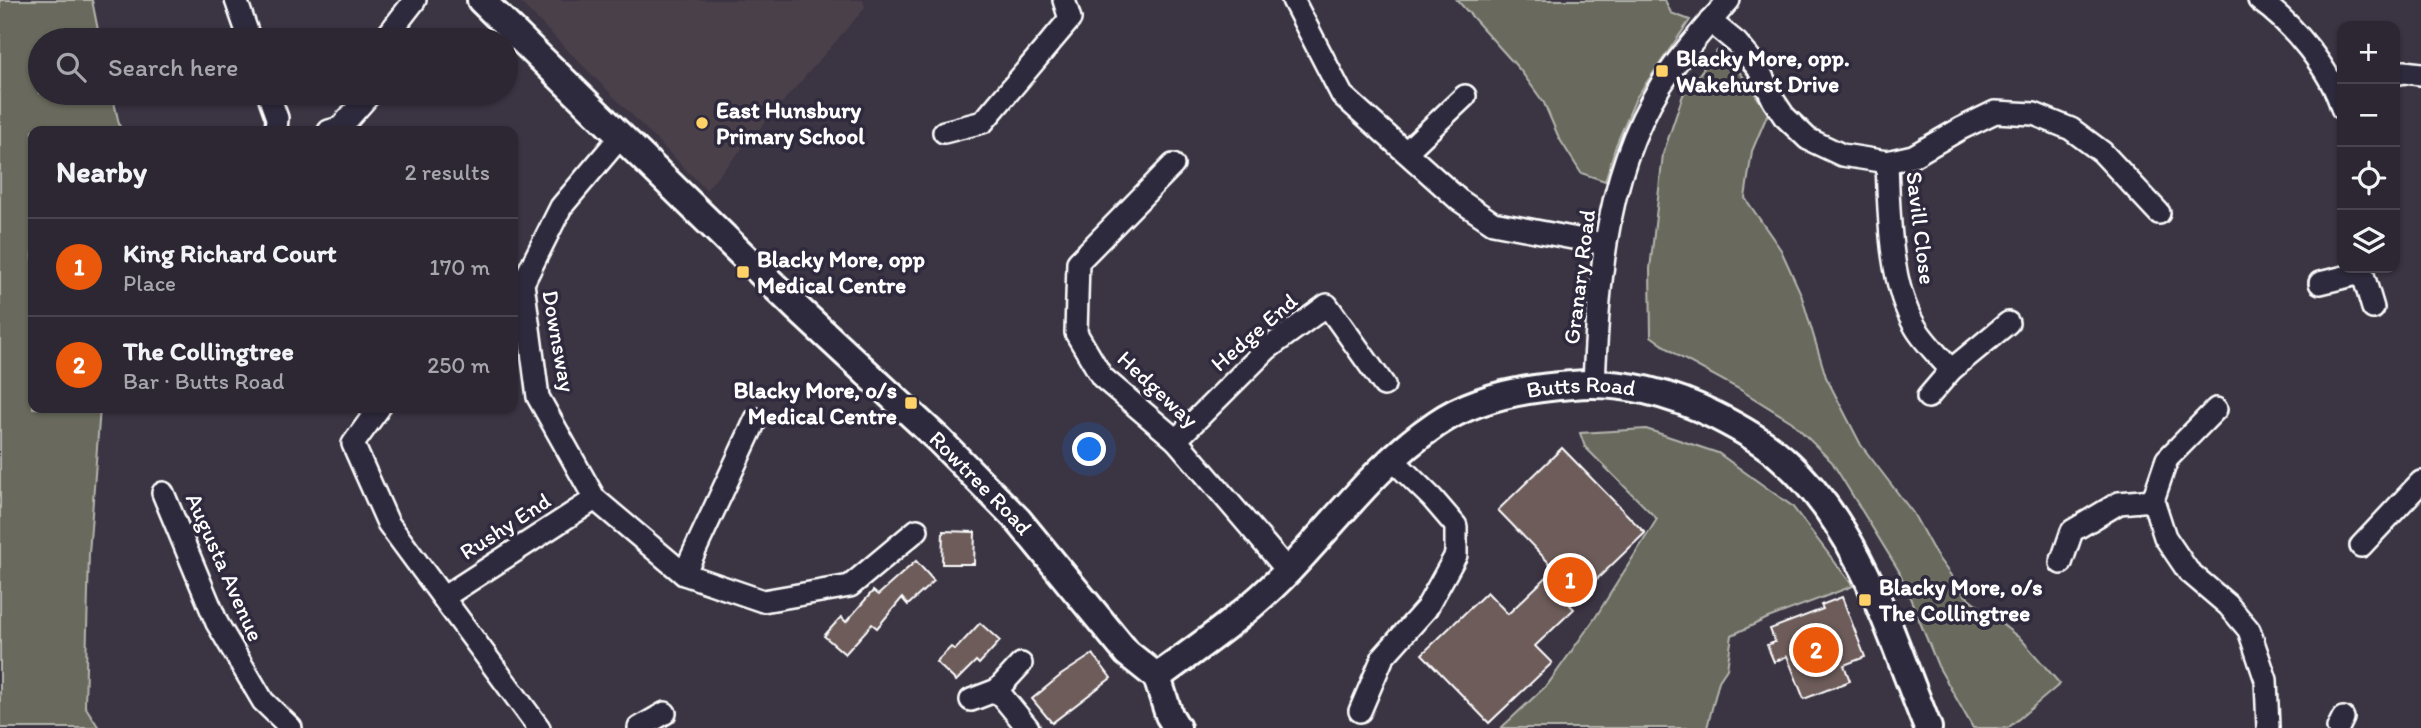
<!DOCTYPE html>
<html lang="en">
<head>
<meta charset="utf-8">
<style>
	:root { --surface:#2c2732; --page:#38333e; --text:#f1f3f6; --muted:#a6a5ac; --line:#48444d; --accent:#ea580c }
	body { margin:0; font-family:Itim,sans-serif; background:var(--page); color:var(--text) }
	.controls { position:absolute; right:21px; top:21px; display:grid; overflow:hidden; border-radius:14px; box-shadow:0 2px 5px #0004 }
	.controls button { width:63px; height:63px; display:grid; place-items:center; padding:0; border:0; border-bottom:2px solid var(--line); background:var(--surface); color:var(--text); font:35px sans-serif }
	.you { position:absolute; left:1090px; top:450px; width:24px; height:24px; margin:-18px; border:5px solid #fff; border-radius:50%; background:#1a73e8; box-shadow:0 0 0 10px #1a73e833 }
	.badge { display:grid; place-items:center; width:46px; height:46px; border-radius:50%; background:var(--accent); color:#fff; font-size:23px; font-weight:700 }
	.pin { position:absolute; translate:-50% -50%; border:4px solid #fff; box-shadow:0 2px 7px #0006 }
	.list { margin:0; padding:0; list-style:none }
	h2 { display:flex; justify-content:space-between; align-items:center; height:91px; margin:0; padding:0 28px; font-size:30px }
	h2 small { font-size:23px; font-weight:400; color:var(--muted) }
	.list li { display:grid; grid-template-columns:46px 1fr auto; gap:21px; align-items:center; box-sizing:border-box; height:98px; padding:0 28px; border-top:2px solid var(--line) }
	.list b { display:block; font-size:26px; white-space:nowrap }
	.list p { margin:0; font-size:23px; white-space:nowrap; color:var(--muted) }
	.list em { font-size:23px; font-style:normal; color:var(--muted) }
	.icon { flex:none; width:38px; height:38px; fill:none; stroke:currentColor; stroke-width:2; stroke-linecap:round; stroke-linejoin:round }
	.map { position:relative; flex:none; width:2421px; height:728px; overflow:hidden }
	.search { position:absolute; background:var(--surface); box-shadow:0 2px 5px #0004; left:28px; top:28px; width:490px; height:77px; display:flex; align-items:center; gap:18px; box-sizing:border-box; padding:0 24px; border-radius:38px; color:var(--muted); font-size:26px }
	.panel { position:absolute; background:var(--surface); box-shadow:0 2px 5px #0004; left:28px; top:126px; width:490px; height:287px; border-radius:14px }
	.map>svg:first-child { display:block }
	.built { fill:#4a404a }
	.green { fill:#696b5d; stroke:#b4b5ae; stroke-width:2 }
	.building { fill:#6d5c5a; stroke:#fff; stroke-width:2 }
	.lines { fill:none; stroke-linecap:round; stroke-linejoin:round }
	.minor-casing { stroke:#fff; stroke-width:26 }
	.tertiary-casing { stroke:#fff; stroke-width:32 }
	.minor { stroke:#2f2a3d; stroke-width:21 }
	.tertiary { stroke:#2f2a3d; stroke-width:26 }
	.poi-dot { fill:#ffd166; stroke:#2f2a3d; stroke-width:2.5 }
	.labels { text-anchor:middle; stroke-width:7; stroke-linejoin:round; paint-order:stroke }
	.poi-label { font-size:23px; font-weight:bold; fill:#fff; stroke:#2f2a3d; text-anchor:start }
	.street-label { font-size:23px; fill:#fff; stroke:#2f2a3d }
</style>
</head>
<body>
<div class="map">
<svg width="2421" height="728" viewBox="0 0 2421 728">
	<rect width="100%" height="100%" fill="#3b3443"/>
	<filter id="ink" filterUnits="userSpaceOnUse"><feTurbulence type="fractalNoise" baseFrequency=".0143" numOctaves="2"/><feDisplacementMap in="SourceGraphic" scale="14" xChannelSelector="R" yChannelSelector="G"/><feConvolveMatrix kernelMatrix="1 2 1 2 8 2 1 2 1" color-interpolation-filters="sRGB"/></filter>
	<g filter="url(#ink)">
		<path class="built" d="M518,0h345l2,8 -159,182z"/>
		<g class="green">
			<path d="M0,0h92l8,40h-60v53h72l8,35v3h-87v277h67l-11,146 -4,152 14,22h-99z"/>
			<path d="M1457,0h208l6,13 19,7 -54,78 -20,47 -11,36 -24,-8 -22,-35 -15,-35 -24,-33z"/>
			<path d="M1717,51c25,18 34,38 51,62l-16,38 -7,47 36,52 20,44 25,83 35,68 52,68 23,42 30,41 56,44 38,44 -52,44h-35l-35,-62 -39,-95 -67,-109 -40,-40 -53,-33 -61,-33 -27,-20 -1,-67 13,-115 20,-59z"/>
			<path d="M1646,429l72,24 74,53 61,80 -85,32 -36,17 -5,34 -8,12 -12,47h-206l47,-44 47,-66 62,-99 -72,-72 -5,-14z"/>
		</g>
		<g class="building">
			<path d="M1562,448l83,85 -75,72 4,4 -39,37 17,17 -63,60 -67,-69 65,-62 21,22 47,-45 -57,-59z"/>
			<path d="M943,531l32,1 -1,32h-32z"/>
			<path d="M916,561l18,20 -26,24 -6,-7 -25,30 -5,-4 -27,30 -21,-18 17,-19 5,5 27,-31 5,4z"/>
			<path d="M1842,597l23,60 -21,8 6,16 -46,18 -17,-43 -13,6 -7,-17 8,-3 -5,-13 53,-20 -2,-4z"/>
			<path d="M980,623l20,18 -21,23 -3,-3 -20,20 -20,-19 15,-15 4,3z"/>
			<path d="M1093,654l18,24 -59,45 -20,-24 29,-24z"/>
		</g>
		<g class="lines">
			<defs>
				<g id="minor">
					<path d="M236,0l14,40"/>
					<path d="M1293,0l49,95 117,105 34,23 111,21"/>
					<path d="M2259,0c33,23 72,70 83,108"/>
					<path d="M1710,21l27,22 21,25 16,33 10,15 24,23 34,16 45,7 26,-6 47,-27 35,-17 39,2 37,15 31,23 57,61"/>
					<path d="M384,40l31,-40"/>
					<path d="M2395,74l9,-2 17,2"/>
					<path d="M268,93l9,25 -1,13"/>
					<path d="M329,131l11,-3 31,-35"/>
					<path d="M944,132l39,-10 87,-103 -6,-19"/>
					<path d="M621,136l-60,71 -38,76 15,114 57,102 89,75 79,27 87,-15 67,-56"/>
					<path d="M1406,152l59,-56"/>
					<path d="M1887,162c2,50 2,122 29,166 9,15 23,28 35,42l57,-47"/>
					<path d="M1173,165l-95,97 -2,71 26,44 74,63 112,131"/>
					<path d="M2361,268l12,40"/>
					<path d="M2320,283l41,-10"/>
					<path d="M1594,383c5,-108 12,-222 77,-313 17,-24 38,-47 58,-70"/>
					<path d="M1928,397l23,-27"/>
					<path d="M379,408l-26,36 35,79 151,205"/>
					<path d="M2216,409l-49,50 -14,41 12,37 23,34 40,34 21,25 17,50 2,48"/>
					<path d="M1176,440l91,-91 60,-44 57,80"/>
					<path d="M163,493l54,130 46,78 28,27"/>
					<path d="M2361,546l60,-64"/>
					<path d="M2061,563l11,-32 47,-28 34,-3"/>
					<path d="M684,574l72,-155"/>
					<path d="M444,597l151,-98"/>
					<path d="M997,690l31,38"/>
					<path d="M971,700l26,-10 24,-26"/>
					<path d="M1360,711l23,-54 43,-48 30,-54v-29l-24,-28 -41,-40"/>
					<path d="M639,728l26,-15"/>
					<path d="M2338,728l5,-10"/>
				</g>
				<g id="tertiary">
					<path id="s1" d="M481,0l316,308 142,132 79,80 109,133 30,24 12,38 8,13"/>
					<path id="s2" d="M1157,677c46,-33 93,-66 132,-107 48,-50 89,-107 147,-146 39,-27 90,-36 136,-39 49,-5 101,9 144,31 24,12 47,25 67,43 78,69 107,176 145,269"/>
				</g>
			</defs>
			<use href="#minor" class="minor-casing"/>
			<use href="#tertiary" class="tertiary-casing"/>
			<use href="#minor" class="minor"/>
			<use href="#tertiary" class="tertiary"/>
		</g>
	</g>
	<g class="poi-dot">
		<rect x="1655" y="64" width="14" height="14" rx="3.5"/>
		<circle cx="702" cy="123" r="7"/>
		<rect x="736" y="265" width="14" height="14" rx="3.5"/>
		<rect x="904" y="396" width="14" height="14" rx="3.5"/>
		<rect x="1858" y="593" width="14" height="14" rx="3.5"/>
	</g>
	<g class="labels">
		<g class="poi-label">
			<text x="1676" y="66">Blacky More, opp.<tspan x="1676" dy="26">Wakehurst Drive</tspan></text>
			<text x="716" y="118">East Hunsbury<tspan x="716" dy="26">Primary School</tspan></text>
			<text x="757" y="267">Blacky More, opp<tspan x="757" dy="26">Medical Centre</tspan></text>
			<text x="897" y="398" text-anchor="end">Blacky More, o/s<tspan x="897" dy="26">Medical Centre</tspan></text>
			<text x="1879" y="595">Blacky More, o/s<tspan x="1879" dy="26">The Collingtree</tspan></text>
		</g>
		<g class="street-label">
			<text transform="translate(1921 228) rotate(83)" y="8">Savill Close</text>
			<text transform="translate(1579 277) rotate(-83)" y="8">Granary Road</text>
			<text transform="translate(1254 332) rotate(-41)" y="8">Hedge End</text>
			<text transform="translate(559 341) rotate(80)" y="8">Downsway</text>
			<text transform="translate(1158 389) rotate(43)" y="8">Hedgeway</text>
			<text dy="8" stroke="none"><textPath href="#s2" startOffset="530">Butts Road</textPath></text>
			<text dy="8" stroke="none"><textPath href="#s1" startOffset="695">Rowtree Road</textPath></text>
			<text transform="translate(505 526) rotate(-33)" y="8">Rushy End</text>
			<text transform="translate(225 567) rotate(66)" y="8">Augusta Avenue</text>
		</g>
	</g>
</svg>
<div class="controls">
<button>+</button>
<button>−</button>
<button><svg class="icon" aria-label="locate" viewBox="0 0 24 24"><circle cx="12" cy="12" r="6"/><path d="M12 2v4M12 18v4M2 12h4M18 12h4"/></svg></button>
<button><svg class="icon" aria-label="layers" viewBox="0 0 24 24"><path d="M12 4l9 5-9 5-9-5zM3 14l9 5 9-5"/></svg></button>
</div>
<div class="you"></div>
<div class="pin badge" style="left:1570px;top:580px">1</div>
<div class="pin badge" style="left:1816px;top:650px">2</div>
<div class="search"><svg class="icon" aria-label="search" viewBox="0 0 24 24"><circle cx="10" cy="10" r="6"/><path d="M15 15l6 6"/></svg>Search here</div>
<section class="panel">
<h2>Nearby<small>2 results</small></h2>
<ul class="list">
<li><span class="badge">1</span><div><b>King Richard Court</b><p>Place</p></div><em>170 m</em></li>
<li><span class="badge">2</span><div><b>The Collingtree</b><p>Bar · Butts Road</p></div><em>250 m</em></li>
</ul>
</section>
</div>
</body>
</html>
